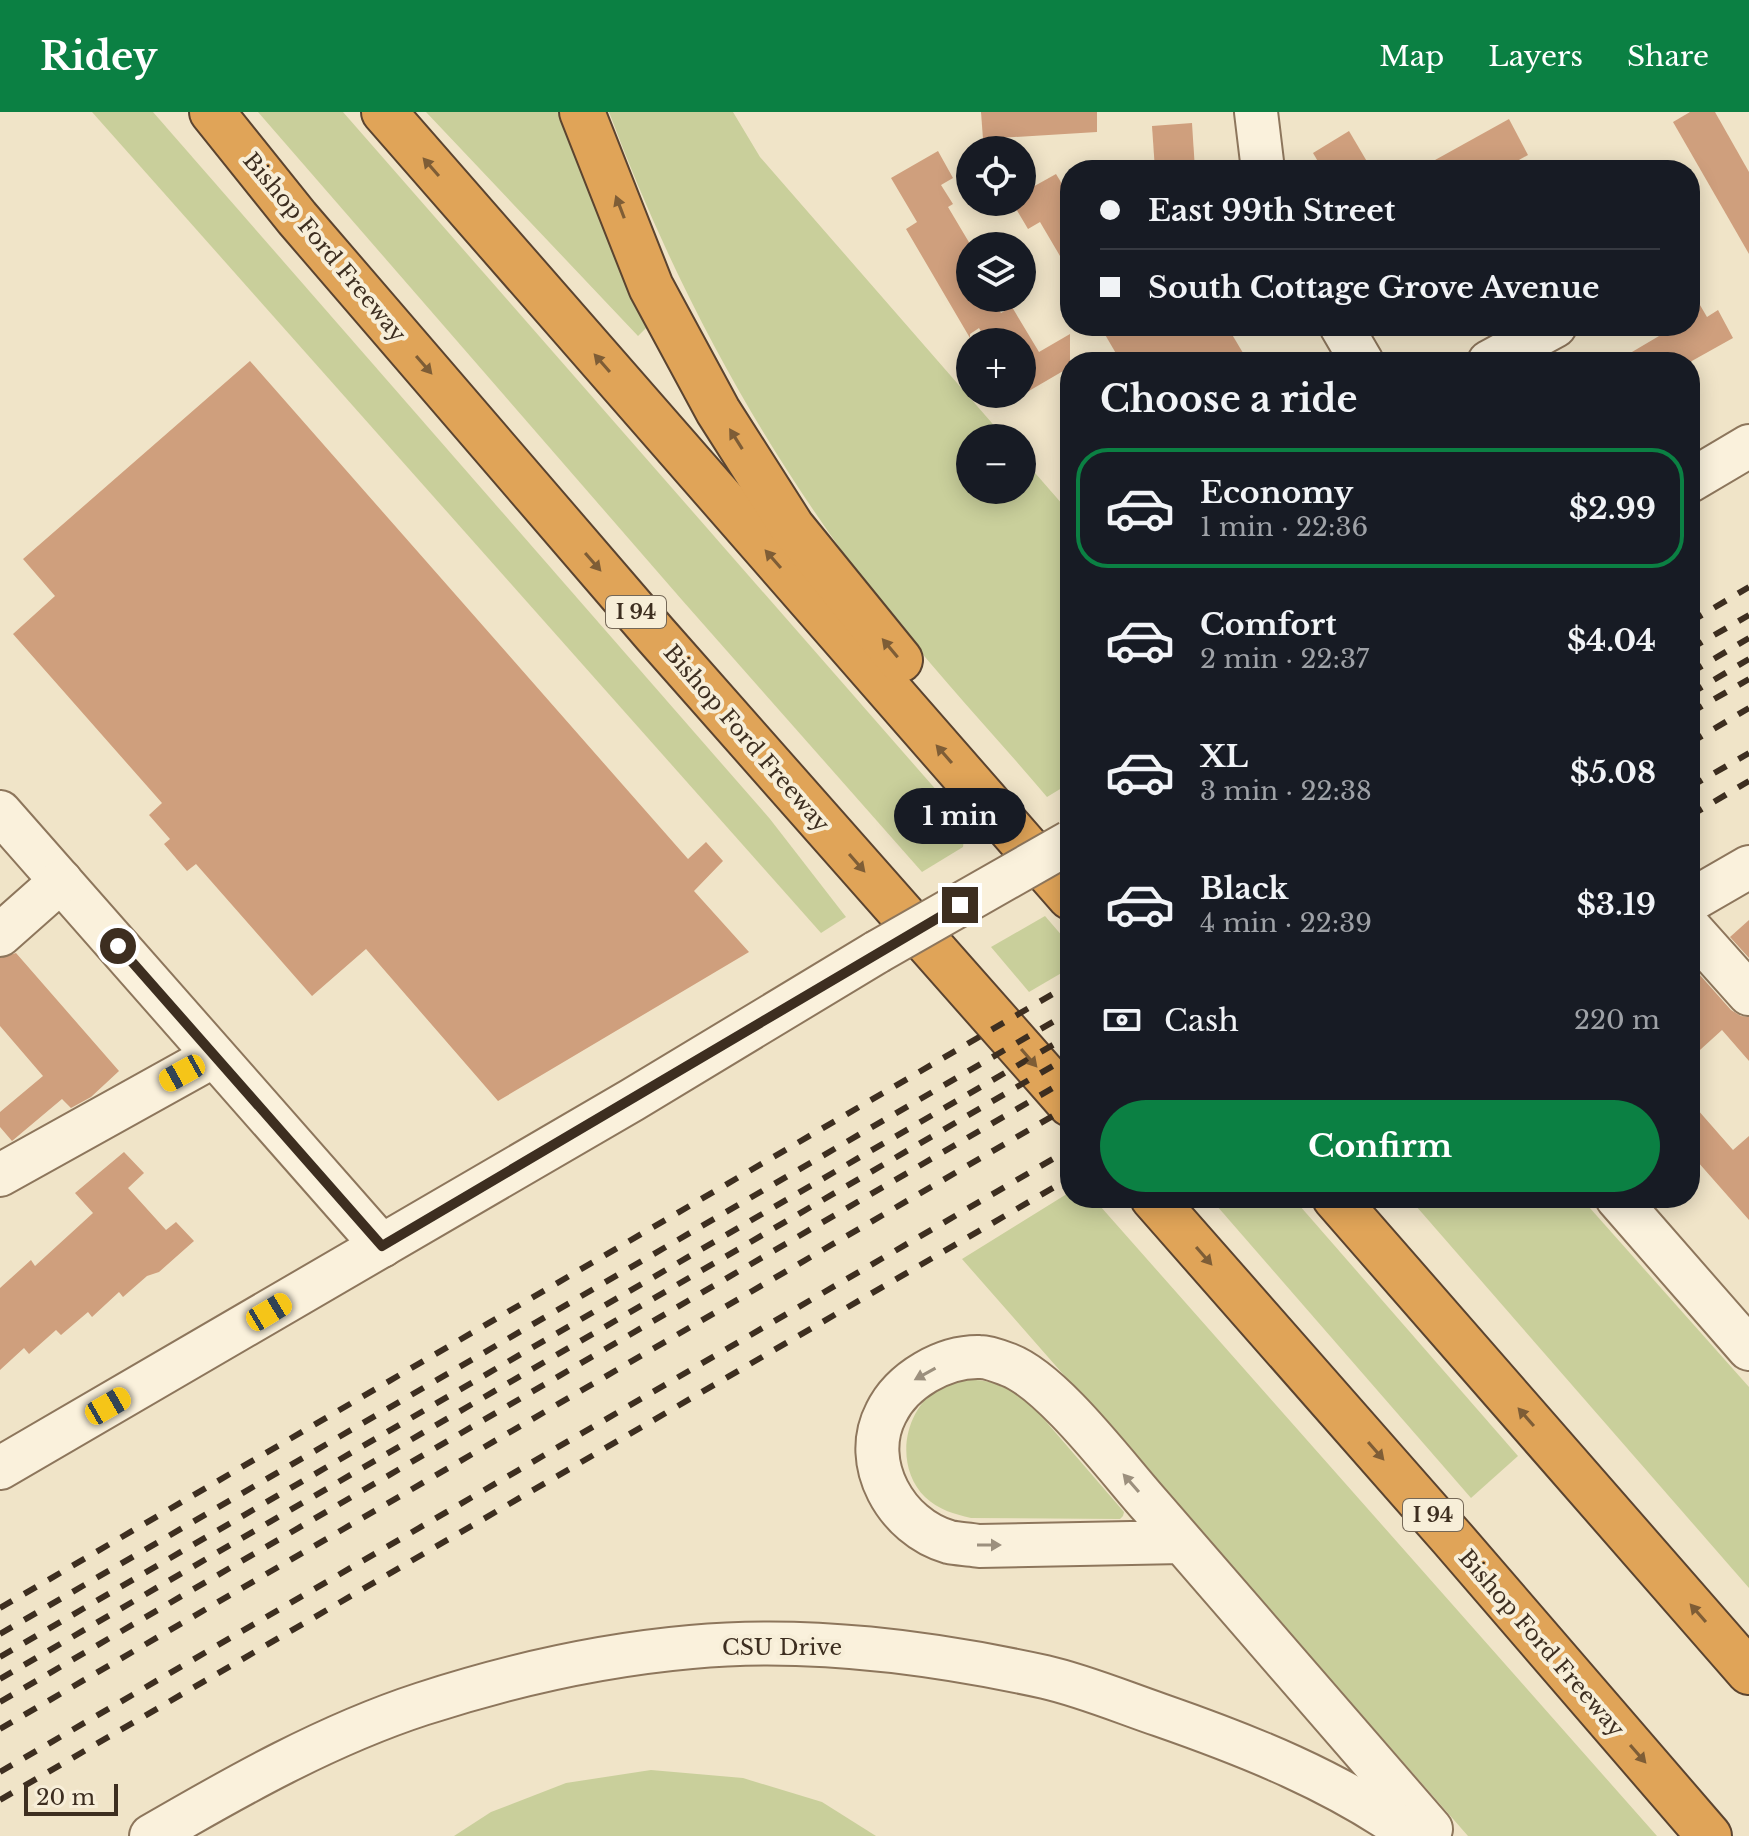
<!DOCTYPE html>
<html lang="en">
<head>
<meta charset="utf-8">
<style>
	:root { --surface:#171b24; --page:#20242c; --text:#f1f3f6; --muted:#9ea1a6; --line:#363941; --accent:#0b8043 }
	body { margin:0; font-family:"Libre Baskerville",serif; background:var(--page); color:var(--text); height:100vh; display:flex; flex-direction:column; font-size:30px; white-space:nowrap }
	* { box-sizing:border-box; margin:0 }
	p { font-size:26px; color:var(--muted) }
	.icon { flex:none; width:44px; height:44px; fill:none; stroke:currentColor; stroke-width:2; stroke-linecap:round; stroke-linejoin:round }
	.map { position:relative; flex:1; overflow:hidden }
	.panel { position:absolute; left:1060px; top:240px; width:640px; height:856px; display:flex; flex-direction:column; background:var(--surface); border-radius:32px; box-shadow:0 4px 20px #0003 }
	.panel>* { flex:none }
	.guide { position:absolute; left:1060px; top:48px; width:640px; height:176px; border-radius:32px; box-shadow:0 4px 20px #0003; display:grid; align-content:center; height:176px; padding:0 40px; background:var(--surface) }
	.controls { position:absolute; left:956px; top:24px; display:grid; gap:16px }
	.controls a { display:grid; place-items:center; width:80px; height:80px; border-radius:50%; background:var(--surface); box-shadow:0 4px 20px #0003; font-size:40px }
	.scale { position:absolute; left:24px; bottom:20px; width:94px; box-sizing:border-box; padding-left:8px; border:4px solid #3d2e20; border-top:0; font-size:22px; line-height:28px; white-space:nowrap; color:#3d2e20; -webkit-text-stroke:6px #f7eed8; paint-order:stroke }
	.end { position:absolute; width:36px; height:36px; margin:-18px; border:10px solid #3d2e20; background:#fff; box-shadow:0 0 0 4px #fff }
	.from { border-radius:50% }
	.bubble { position:absolute; height:56px; border-radius:28px; background:var(--surface); box-shadow:0 4px 20px #0003; font-size:26px; font-weight:700; line-height:56px; text-align:center }
	.car { position:absolute; width:24px; height:48px; margin:-24px -12px; border-radius:10px; box-shadow:0 0 6px 2px #0007; background:linear-gradient(#f5c518 24%,#345 0 40%,#f5c518 0 76%,#345 0 86%,#f5c518 0) }
	.guide b { display:flex; align-items:center; gap:28px; height:76px; font-size:30px }
	.guide b+b { border-top:2px solid var(--line) }
	.guide i { width:20px; height:20px; background:var(--text) }
	ul { padding:0; list-style:none }
	li { display:flex; align-items:center; gap:24px; height:120px; margin:0 16px 12px; padding:0 24px; border:4px solid transparent; border-radius:32px }
	li div { flex:1 }
	li b { display:block; font-size:30px }
	li em { font-style:normal; font-weight:700 }
	li.current { border-color:var(--accent) }
	li>.icon { width:72px; height:72px; stroke-width:1.5 }
	h2 { padding:0 40px; font-size:36px; line-height:96px }
	.pay { display:flex; align-items:center; gap:20px; height:88px; padding:0 40px; font-size:30px }
	.pay p { margin-inline-start:auto }
	.action { display:flex; gap:16px; margin-top:auto; padding:16px 40px }
	.action a { flex:1; height:92px; border-radius:48px; background:var(--accent); color:#fff; font-size:32px; font-weight:700; line-height:92px; text-align:center }
	header { display:flex; align-items:center; gap:48px; box-sizing:border-box; height:112px; padding:0 40px; background:var(--accent); color:#fff }
	header strong { font-size:38px }
	nav { display:flex; gap:44px; margin-inline-start:auto; font-size:28px }
	.map>svg:first-child { display:block }
</style>
</head>
<body>
<header>
<strong>Ridey</strong>
<nav><a>Map</a><a>Layers</a><a>Share</a></nav>
</header>
<div class="map">
<svg width="1749" height="1724" viewBox="0 0 1749 1724">
	<rect width="100%" height="100%" fill="#f0e4c8"/>
	<g fill="#c9cf9b">
		<polygon points="92,0 153,0 770,707 846,805 821,821"/>
		<polygon points="258,0 343,0 966,712 963,735 922,760 682,488"/>
		<polygon points="426,0 558,0 592,87 648,214 638,224"/>
		<path d="M609,0h124l27,45 245,281h-35v52h52v-32l48,55v270l-23,14c-55,-65 -114,-127 -166,-194 -116,-149 -206,-314 -272,-491z"/>
		<polygon points="1045,804 1070,833 1070,856 1029,880 991,835"/>
		<polygon points="1070,1080 1070,1086 1093,1086 1657,1724 1468,1724 962,1147"/>
		<polygon points="1210,1086 1293,1086 1518,1344 1471,1386"/>
		<polygon points="1409,1086 1581,1086 1749,1275 1749,1476"/>
		<path d="M965,1267c22,2 41,3 59,17l100,116 -1,4 -3,3 -149,-1c-17,-4 -32,-8 -46,-21 -31,-31 -22,-88 16,-110 6,-4 16,-5 24,-8z"/>
		<polygon points="651,1658 743,1666 822,1690 876,1724 454,1724 491,1700 566,1671"/>
	</g>
	<g fill="#cf9f7d">
		<polygon points="981,0 1097,0 1097,20 983,27"/>
		<polygon points="1690,0 1715,0 1749,60 1749,142 1673,10"/>
		<polygon points="1509,7 1528,43 1501,58 1417,58"/>
		<polygon points="1192,11 1195,58 1155,58 1152,14"/>
		<polygon points="1349,19 1372,58 1323,58 1313,41"/>
		<polygon points="938,39 953,66 941,73 953,92 948,95 970,132 970,186 992,186 1001,201 1012,195 1039,240 1070,222 1070,255 1022,283 1022,230 987,230 979,216 970,222 970,226 906,117 917,110 891,66"/>
		<polygon points="1056,62 1070,85 1070,161 1040,110 1028,117 1012,90 1022,90 1022,81"/>
		<polygon points="1690,176 1707,205 1718,198 1733,226 1690,250 1615,250 1676,214 1690,214"/>
		<polygon points="1100,214 1227,214 1243,241 1227,250 1121,250"/>
		<polygon points="250,249 688,747 706,730 723,749 694,779 749,840 498,989 366,837 312,884 196,752 187,759 164,732 170,727 149,703 162,691 13,522 55,484 23,447"/>
		<polygon points="1749,808 1749,846 1730,825"/>
		<polygon points="16,841 119,959 91,985 71,996 62,987 12,1029 0,1015 0,1000 43,964 0,914 0,846"/>
		<polygon points="1690,852 1731,898 1741,904 1749,905 1749,949 1722,918 1690,947"/>
		<polygon points="1690,989 1733,1038 1749,1024 1749,1108 1690,1041"/>
		<polygon points="124,1040 144,1061 128,1076 166,1118 176,1110 194,1129 159,1160 147,1164 123,1185 119,1180 92,1205 88,1200 61,1223 56,1218 29,1242 24,1236 0,1258 0,1176 31,1148 35,1154 93,1101 75,1081"/>
	</g>
	<g fill="none" stroke-linecap="round" stroke-linejoin="round">
		<g stroke="#8d765c" stroke-width="46">
			<g id="minor">
				<polyline points="1256,0 1263,58"/>
				<polyline points="1341,214 1362,250"/>
				<polyline points="1489,250 1555,214"/>
				<polyline points="1690,369 1749,334"/>
				<polyline points="0,700 382,1134"/>
				<polyline points="1690,789 1749,755"/>
				<polyline points="1690,816 1749,882"/>
				<polyline points="0,823 61,769"/>
				<polyline points="0,1063 214,944"/>
				<polyline points="1617,1086 1749,1237"/>
				<polyline points="0,1356 632,988 877,840"/>
				<path d="M1182,1430l-203,4c-10,-2 -21,-2 -30,-4 -53,-15 -89,-79 -63,-129 16,-33 58,-57 94,-56 9,0 21,5 29,8 44,17 108,103 141,140 94,108 187,216 281,324"/>
				<path d="M151,1724c86,-50 176,-101 271,-132 86,-28 179,-49 269,-57 118,-11 239,5 354,30 39,9 77,25 115,38 89,31 177,66 253,121"/>
			</g>
		</g>
		<g stroke="#5b4430" stroke-width="48">
			<g id="highway">
				<polyline points="212,0 297,106 655,522 1070,992"/>
				<polyline points="384,0 1070,785"/>
				<polyline points="582,0 651,175 718,299 792,415 900,548"/>
				<polyline points="1153,1086 1452,1426 1709,1724"/>
				<polyline points="1335,1086 1749,1560"/>
			</g>
		</g>
		<use href="#minor" stroke="#faf1dc" stroke-width="42"/>
		<use href="#highway" stroke="#e0a458" stroke-width="44"/>
		<g stroke="#3d2e20" stroke-width="6" stroke-dasharray="14 14" stroke-linecap="butt">
			<polyline points="1690,510 1749,475"/>
			<polyline points="1690,537 1749,503"/>
			<polyline points="1690,561 1749,526"/>
			<polyline points="1690,582 1749,547"/>
			<polyline points="1690,601 1749,567"/>
			<polyline points="1690,631 1749,596"/>
			<polyline points="1690,675 1749,641"/>
			<polyline points="1690,704 1749,669"/>
			<polyline points="0,1496 1070,872"/>
			<polyline points="0,1522 1070,900"/>
			<polyline points="0,1545 1070,923"/>
			<polyline points="0,1567 1070,944"/>
			<polyline points="0,1590 1070,966"/>
			<polyline points="0,1617 1070,994"/>
			<polyline points="0,1660 1070,1037"/>
			<polyline points="0,1688 1070,1066"/>
		</g>
		<g stroke="#8d765c" stroke-width="46" stroke-linecap="butt">
			<polyline id="minor-bridge" points="877,840 1070,730"/>
		</g>
		<use href="#minor-bridge" stroke="#faf1dc" stroke-width="42"/>
	</g>
	<defs><path id="oneway-solid" d="M-6-.8H1V-3.2L6.5 0L1 3.2V.8H-6Z" transform="scale(2)"/></defs>
	<g fill="#7e5d36">
		<use href="#oneway-solid" transform="translate(431 55) rotate(-131)"/>
		<use href="#oneway-solid" transform="translate(620 95) rotate(-111)"/>
		<use href="#oneway-solid" transform="translate(602 251) rotate(-131)"/>
		<use href="#oneway-solid" transform="translate(424 253) rotate(49)"/>
		<use href="#oneway-solid" transform="translate(736 327) rotate(-122)"/>
		<use href="#oneway-solid" transform="translate(773 447) rotate(-131)"/>
		<use href="#oneway-solid" transform="translate(593 450) rotate(49)"/>
		<use href="#oneway-solid" transform="translate(890 536) rotate(-130)"/>
		<use href="#oneway-solid" transform="translate(944 642) rotate(-131)"/>
		<use href="#oneway-solid" transform="translate(857 751) rotate(49)"/>
		<use href="#oneway-solid" transform="translate(1029 946) rotate(49)"/>
		<use href="#oneway-solid" transform="translate(1204 1144) rotate(49)"/>
		<use href="#oneway-solid" transform="translate(1526 1305) rotate(-131)"/>
		<use href="#oneway-solid" transform="translate(1376 1339) rotate(49)"/>
		<use href="#oneway-solid" transform="translate(1698 1501) rotate(-131)"/>
		<use href="#oneway-solid" transform="translate(1638 1642) rotate(49)"/>
	</g>
	<g fill="#9c907e">
		<use href="#oneway-solid" transform="translate(925 1262) rotate(151)"/>
		<use href="#oneway-solid" transform="translate(1131 1371) rotate(-131)"/>
		<use href="#oneway-solid" transform="translate(989 1433)"/>
	</g>
	<g fill="none" stroke-linecap="round" stroke-linejoin="round">
		<polyline stroke="#3d2e20" stroke-width="10" points="118,834 382,1134 960,793"/>
	</g>
	<g text-anchor="middle" stroke-width="8" stroke-linejoin="round" paint-order="stroke">
		<g fill="#f7eed8" stroke="#756857" stroke-width="2">
			<rect x="606" y="484" width="60" height="32" rx="6"/>
			<rect x="1403" y="1387" width="60" height="32" rx="6"/>
		</g>
		<g font-size="20" font-weight="bold" fill="#3d2e20">
			<text x="636" y="507">I 94</text>
			<text x="1433" y="1410">I 94</text>
		</g>
		<g font-size="22" fill="#3d2e20" stroke="#f7eed8">
			<text transform="translate(325 135) rotate(50)" y="8">Bishop Ford Freeway</text>
			<text transform="translate(747 626) rotate(49)" y="8">Bishop Ford Freeway</text>
			<text transform="translate(1542 1531) rotate(49)" y="8">Bishop Ford Freeway</text>
			<text x="782" y="1543">CSU Drive</text>
		</g>
	</g>
</svg>
<div class="controls">
<a><svg class="icon" aria-label="locate" viewBox="0 0 24 24"><circle cx="12" cy="12" r="6"/><path d="M12 2v4M12 18v4M2 12h4M18 12h4"/></svg></a>
<a><svg class="icon" aria-label="layers" viewBox="0 0 24 24"><path d="M12 4l9 5-9 5-9-5zM3 14l9 5 9-5"/></svg></a>
<a>+</a>
<a>−</a>
</div>
<div class="scale">20 m</div>
<i class="end from" style="left:118px;top:834px"></i>
<i class="end" style="left:960px;top:793px"></i>
<div class="bubble" style="left:894px;top:676px;width:132px">1 min</div>
<i class="car" style="left:182px;top:961px;rotate:241deg"></i>
<i class="car" style="left:269px;top:1200px;rotate:59deg"></i>
<i class="car" style="left:108px;top:1294px;rotate:60deg"></i>
<div class="guide">
<b><i class="from"></i>East 99th Street</b>
<b><i></i>South Cottage Grove Avenue</b>
</div>
<section class="panel">
<h2>Choose a ride</h2>
<ul>
<li class="current"><svg class="icon" aria-label="car" viewBox="0 0 24 24"><path d="M5 17H2v-5l4-1 3-4h7l3 4 3 1v5h-3M9 17h6M6 11h13"/><circle cx="7" cy="17" r="2"/><circle cx="17" cy="17" r="2"/></svg><div><b>Economy</b><p>1 min · 22:36</p></div><em>$2.99</em></li>
<li><svg class="icon" aria-label="car" viewBox="0 0 24 24"><path d="M5 17H2v-5l4-1 3-4h7l3 4 3 1v5h-3M9 17h6M6 11h13"/><circle cx="7" cy="17" r="2"/><circle cx="17" cy="17" r="2"/></svg><div><b>Comfort</b><p>2 min · 22:37</p></div><em>$4.04</em></li>
<li><svg class="icon" aria-label="car" viewBox="0 0 24 24"><path d="M5 17H2v-5l4-1 3-4h7l3 4 3 1v5h-3M9 17h6M6 11h13"/><circle cx="7" cy="17" r="2"/><circle cx="17" cy="17" r="2"/></svg><div><b>XL</b><p>3 min · 22:38</p></div><em>$5.08</em></li>
<li><svg class="icon" aria-label="car" viewBox="0 0 24 24"><path d="M5 17H2v-5l4-1 3-4h7l3 4 3 1v5h-3M9 17h6M6 11h13"/><circle cx="7" cy="17" r="2"/><circle cx="17" cy="17" r="2"/></svg><div><b>Black</b><p>4 min · 22:39</p></div><em>$3.19</em></li>
</ul>
<div class="pay"><svg class="icon" aria-label="cash" viewBox="0 0 24 24"><path d="M3 7h18v10H3z"/><circle cx="12" cy="12" r="2"/></svg>Cash<p>220 m</p></div>
<div class="action"><a>Confirm</a></div>
</section>
</div>
</body>
</html>
